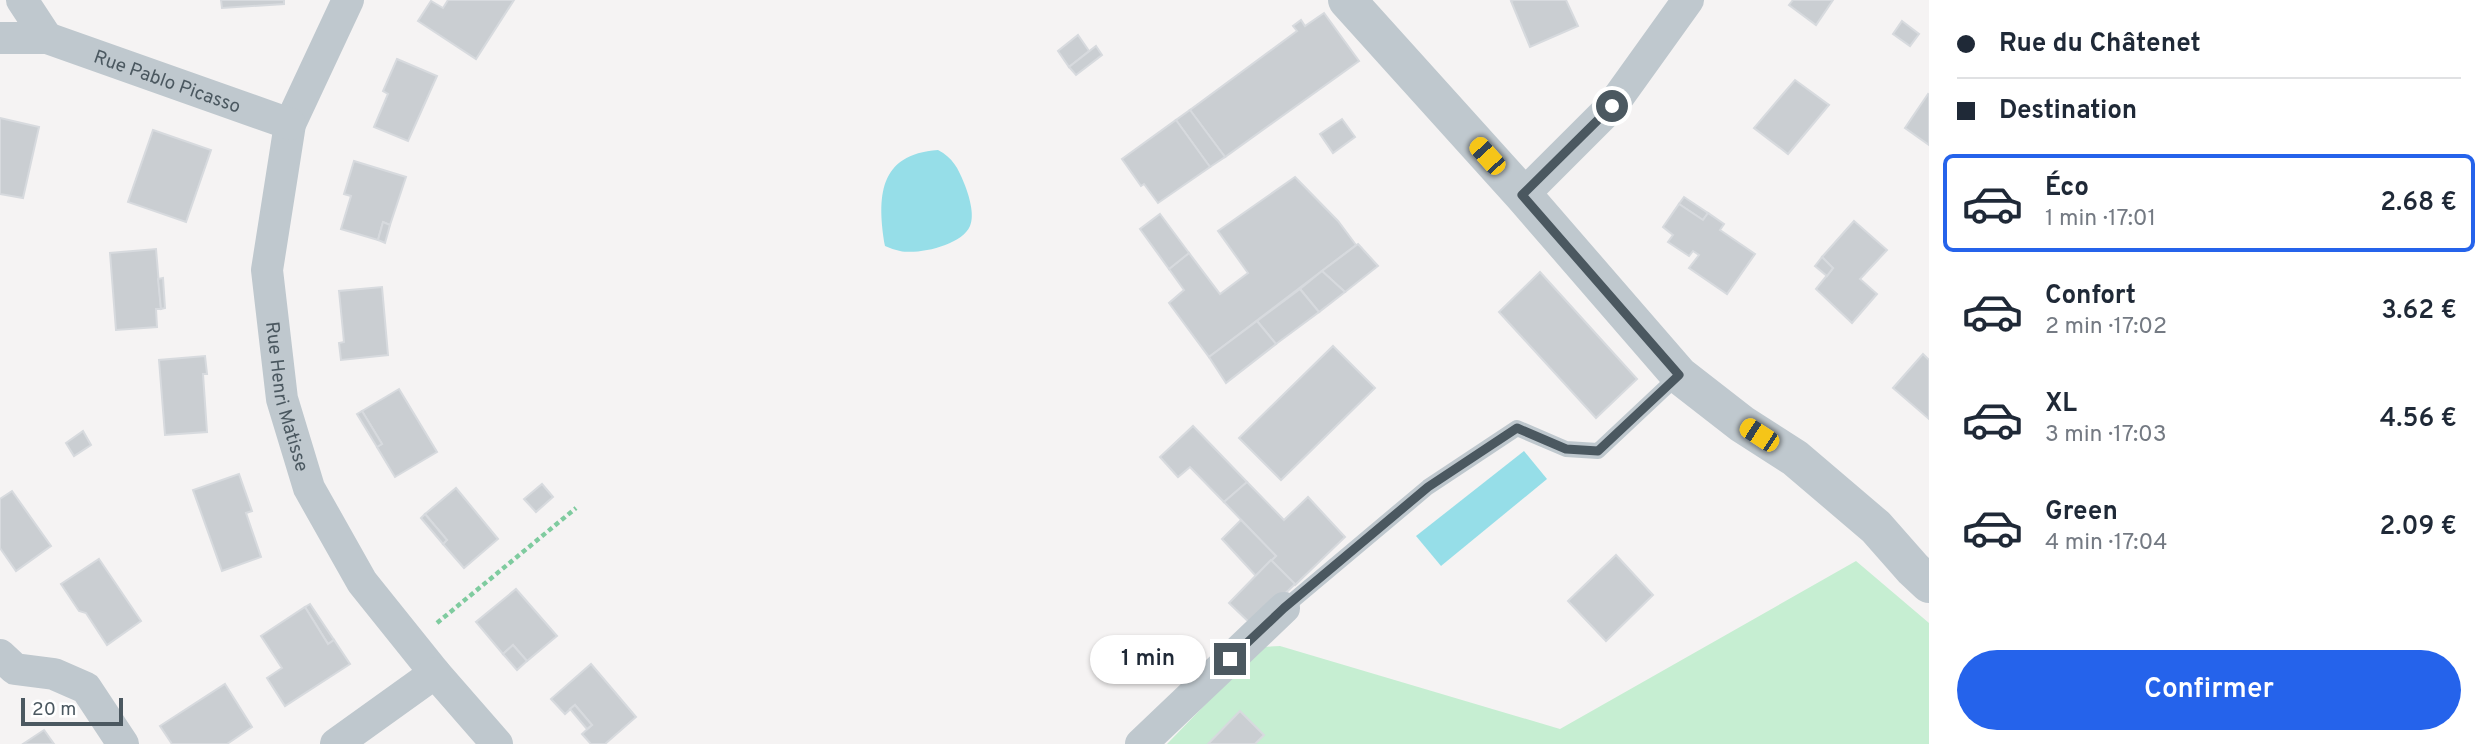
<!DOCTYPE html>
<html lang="fr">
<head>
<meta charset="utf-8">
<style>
	:root { --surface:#fff; --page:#f6f6f7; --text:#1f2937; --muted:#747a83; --line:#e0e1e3; --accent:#2563eb }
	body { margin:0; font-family:Overpass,sans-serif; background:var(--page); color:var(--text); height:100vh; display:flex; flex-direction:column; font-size:26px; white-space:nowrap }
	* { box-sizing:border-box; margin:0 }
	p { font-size:23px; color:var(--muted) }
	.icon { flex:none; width:38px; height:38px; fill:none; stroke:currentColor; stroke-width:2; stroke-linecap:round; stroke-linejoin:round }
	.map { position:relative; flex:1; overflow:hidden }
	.side { display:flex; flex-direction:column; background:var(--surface); width:560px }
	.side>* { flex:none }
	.guide { display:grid; align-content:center; height:154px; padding:0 28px; background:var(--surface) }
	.scale { position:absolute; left:21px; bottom:18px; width:102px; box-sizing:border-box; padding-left:7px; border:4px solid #4b5860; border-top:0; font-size:19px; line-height:24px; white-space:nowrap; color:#4b5860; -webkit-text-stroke:5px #fff; paint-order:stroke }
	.end { position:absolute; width:32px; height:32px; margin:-16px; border:9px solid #4b5860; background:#fff; box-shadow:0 0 0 4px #fff }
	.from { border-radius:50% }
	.bubble { position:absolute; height:49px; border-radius:24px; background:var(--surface); box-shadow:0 2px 5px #0004; font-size:23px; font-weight:600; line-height:49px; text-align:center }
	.car { position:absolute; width:21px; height:42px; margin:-21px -10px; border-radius:9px; box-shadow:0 0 5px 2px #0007; background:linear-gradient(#f5c518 24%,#345 0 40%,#f5c518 0 76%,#345 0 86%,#f5c518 0) }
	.guide b { display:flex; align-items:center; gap:24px; height:66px; font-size:26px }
	.guide b+b { border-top:2px solid var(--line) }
	.guide i { width:18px; height:18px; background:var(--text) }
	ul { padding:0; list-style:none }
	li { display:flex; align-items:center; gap:21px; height:98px; margin:0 14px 10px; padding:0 14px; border:4px solid transparent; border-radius:10px }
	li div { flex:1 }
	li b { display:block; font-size:26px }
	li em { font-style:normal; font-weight:600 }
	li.selected { border-color:var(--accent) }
	li>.icon { width:63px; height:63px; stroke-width:1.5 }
	.primary-button { display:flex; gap:14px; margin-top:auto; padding:14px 28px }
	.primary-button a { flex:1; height:80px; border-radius:42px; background:var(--accent); color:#fff; font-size:28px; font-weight:600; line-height:80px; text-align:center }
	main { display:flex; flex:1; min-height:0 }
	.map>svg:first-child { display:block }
</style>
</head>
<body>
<main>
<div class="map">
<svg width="1929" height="744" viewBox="0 0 1929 744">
	<rect width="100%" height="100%" fill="#f5f3f3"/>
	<polygon fill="#c6eed2" points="1856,561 1929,623 1929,744 1167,744 1261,647 1280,646 1560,729"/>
	<g fill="#96dee8">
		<path d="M938,150c15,8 20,18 26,33 5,12 11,32 6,43 -8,19 -51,29 -70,25 -5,-1 -10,-3 -15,-5 -8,-48 -7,-92 53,-96z"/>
		<polygon points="1524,451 1547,479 1441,566 1416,536"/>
	</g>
	<g fill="#caced2" stroke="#d7dade" stroke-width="2">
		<polygon points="221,0 284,0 284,4 222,8"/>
		<polygon points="448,0 514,0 476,59 418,21 431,1 443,8"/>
		<polygon points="1514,0 1566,0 1578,26 1530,47 1511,1"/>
		<polygon points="1793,0 1833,0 1816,25 1789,5"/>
		<polygon points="1324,13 1359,61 1225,157 1190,110 1297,31 1293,26 1301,20 1305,26"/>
		<polygon points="1902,21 1919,34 1910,46 1893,34"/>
		<polygon points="1078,35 1089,51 1069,67 1058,51"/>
		<polygon points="1096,46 1102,55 1076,75 1069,67"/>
		<polygon points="397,59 437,76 408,141 374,127 388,94 383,91"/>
		<polygon points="1795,80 1829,105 1788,154 1754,128"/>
		<polygon points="1928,94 1929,95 1929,145 1905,128"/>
		<polygon points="1190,110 1225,157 1210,167 1176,120"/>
		<polygon points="0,118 39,127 23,198 0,194"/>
		<polygon points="1342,119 1355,137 1333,153 1320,134"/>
		<polygon points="1176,120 1210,167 1158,203 1144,184 1141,186 1122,159"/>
		<polygon points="153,130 211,150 186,222 128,202"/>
		<polygon points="354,161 406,177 390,225 383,222 378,240 341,229 351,196 344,194"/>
		<polygon points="1295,177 1338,221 1356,245 1209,357 1169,303 1184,290 1169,269 1189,253 1220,294 1248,273 1218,231"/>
		<polygon points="1684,197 1708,213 1703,220 1679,204"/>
		<polygon points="1679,204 1703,220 1708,213 1724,224 1720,230 1755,254 1727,294 1689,268 1699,255 1693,251 1689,256 1668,242 1673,235 1663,227"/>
		<polygon points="1160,214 1189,253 1169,269 1140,229"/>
		<polygon points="1854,221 1887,250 1860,279 1877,294 1852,323 1816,289 1833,268 1822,257"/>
		<polygon points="383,222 390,225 385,243 378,240"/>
		<polygon points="1358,244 1378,266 1345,292 1322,271"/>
		<polygon points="156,249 161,309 156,309 157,327 116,330 110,253"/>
		<polygon points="1822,257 1833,268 1827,276 1815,266"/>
		<polygon points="1322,271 1345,292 1319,312 1300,289"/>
		<polygon points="1540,272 1637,379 1596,418 1499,312"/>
		<polygon points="163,278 165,308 161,309 158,279"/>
		<polygon points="382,287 388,355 341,360 339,343 344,342 339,291"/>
		<polygon points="1300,289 1319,312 1276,344 1257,321"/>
		<polygon points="1257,321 1276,344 1226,383 1209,357"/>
		<polygon points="1333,346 1375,388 1281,480 1239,438"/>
		<polygon points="1923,354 1929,360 1929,419 1893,388"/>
		<polygon points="205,356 207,374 203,374 207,432 165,435 159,360"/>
		<polygon points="399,389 437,452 395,477 377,447 382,444 362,411"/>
		<polygon points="362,411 382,444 377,447 357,414"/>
		<polygon points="1193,426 1247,482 1224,502 1190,467 1178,477 1160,457"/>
		<polygon points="83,431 91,445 74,456 66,443"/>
		<polygon points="239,474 252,511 246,513 261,557 222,571 193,490"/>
		<polygon points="1247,482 1284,520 1308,497 1345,537 1295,585 1271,560 1276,556 1224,502"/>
		<polygon points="542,484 553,497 536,512 524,499"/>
		<polygon points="456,488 498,539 464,568 443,544 447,540 425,514"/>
		<polygon points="12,491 51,546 16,571 0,548 0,499"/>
		<polygon points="425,514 447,540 443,544 421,518"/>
		<polygon points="1241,520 1276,556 1256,576 1222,539"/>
		<polygon points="1616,555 1653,595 1606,641 1568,601"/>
		<polygon points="99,559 141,621 107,645 86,613 79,611 61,584"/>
		<polygon points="1271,560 1295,584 1252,625 1229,603"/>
		<polygon points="516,589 557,636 527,661 513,645 503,654 476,622"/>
		<polygon points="310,604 334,640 328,644 305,607"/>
		<polygon points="305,607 328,644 334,640 350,664 285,706 267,678 282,668 261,636"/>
		<polygon points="513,645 527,661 517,670 503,654"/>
		<polygon points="591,664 636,717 605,744 591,744 582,734 592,725 575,705 565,714 551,699"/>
		<polygon points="225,684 252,727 227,744 172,744 160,726"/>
		<polygon points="575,705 592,725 587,729 570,709"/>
		<polygon points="1240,711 1264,735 1255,744 1208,744"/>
		<polygon points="44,730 54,744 23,744"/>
	</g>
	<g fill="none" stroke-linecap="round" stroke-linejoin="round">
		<polyline stroke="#7fcb9f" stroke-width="4.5" stroke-dasharray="5 3.5" stroke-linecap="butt" points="437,623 576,508"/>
		<polyline stroke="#bfc8ce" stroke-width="16" points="1284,608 1428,487 1517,428 1566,449 1598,451 1679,375"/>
		<g stroke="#bfc8ce" stroke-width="32">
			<polyline points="22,0 47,38"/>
			<path id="s1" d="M348,0l-58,124 -23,146 15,129 27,89 53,94 73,91 62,71"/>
			<path id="s2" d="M0,38h47l243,86"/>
			<polyline points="1523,195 1612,106 1688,0"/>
			<polyline points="0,655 15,669 54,674 86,688 123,744"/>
			<polyline points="336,744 435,673"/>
			<polyline points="1141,744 1284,608"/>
		</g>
		<polyline stroke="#bfc8ce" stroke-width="38" points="1347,0 1523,195 1679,375 1742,424 1795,458 1876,527 1913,569 1929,584"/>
	</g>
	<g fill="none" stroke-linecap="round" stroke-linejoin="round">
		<polyline stroke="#4b5860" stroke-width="9" points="1230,659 1284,608 1428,487 1517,428 1566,449 1598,451 1679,375 1522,195 1612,106"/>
	</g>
	<g text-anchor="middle" stroke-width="5" stroke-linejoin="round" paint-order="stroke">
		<g font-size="19" fill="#4b5860" stroke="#fff">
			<text dy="7" stroke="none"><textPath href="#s2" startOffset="175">Rue Pablo Picasso</textPath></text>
			<text dy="7" stroke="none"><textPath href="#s1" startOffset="413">Rue Henri Matisse</textPath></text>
		</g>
	</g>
</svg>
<div class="scale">20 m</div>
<i class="end from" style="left:1612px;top:106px"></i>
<i class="end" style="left:1230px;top:659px"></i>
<div class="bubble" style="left:1090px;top:635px;width:116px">1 min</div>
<i class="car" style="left:1487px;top:156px;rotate:318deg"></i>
<i class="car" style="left:1759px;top:435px;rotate:303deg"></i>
</div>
<section class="side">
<div class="guide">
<b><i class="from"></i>Rue du Châtenet</b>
<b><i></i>Destination</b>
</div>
<ul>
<li class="selected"><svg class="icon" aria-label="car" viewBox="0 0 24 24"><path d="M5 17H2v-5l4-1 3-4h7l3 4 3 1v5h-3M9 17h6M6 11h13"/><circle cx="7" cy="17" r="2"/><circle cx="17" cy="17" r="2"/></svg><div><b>Éco</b><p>1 min · 17:01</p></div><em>2.68 €</em></li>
<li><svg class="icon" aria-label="car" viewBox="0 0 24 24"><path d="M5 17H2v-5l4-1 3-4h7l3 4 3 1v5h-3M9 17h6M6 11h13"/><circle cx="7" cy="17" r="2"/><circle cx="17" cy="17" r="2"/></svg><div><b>Confort</b><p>2 min · 17:02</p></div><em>3.62 €</em></li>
<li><svg class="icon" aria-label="car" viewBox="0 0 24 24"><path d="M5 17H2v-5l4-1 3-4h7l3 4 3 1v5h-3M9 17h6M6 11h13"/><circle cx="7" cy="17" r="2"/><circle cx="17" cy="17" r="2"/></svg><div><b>XL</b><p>3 min · 17:03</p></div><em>4.56 €</em></li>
<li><svg class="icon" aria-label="car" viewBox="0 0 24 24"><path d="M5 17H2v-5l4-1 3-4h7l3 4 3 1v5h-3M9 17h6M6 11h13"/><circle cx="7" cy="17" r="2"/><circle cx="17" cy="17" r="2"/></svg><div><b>Green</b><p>4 min · 17:04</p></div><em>2.09 €</em></li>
</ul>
<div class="primary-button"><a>Confirmer</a></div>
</section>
</main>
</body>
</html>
